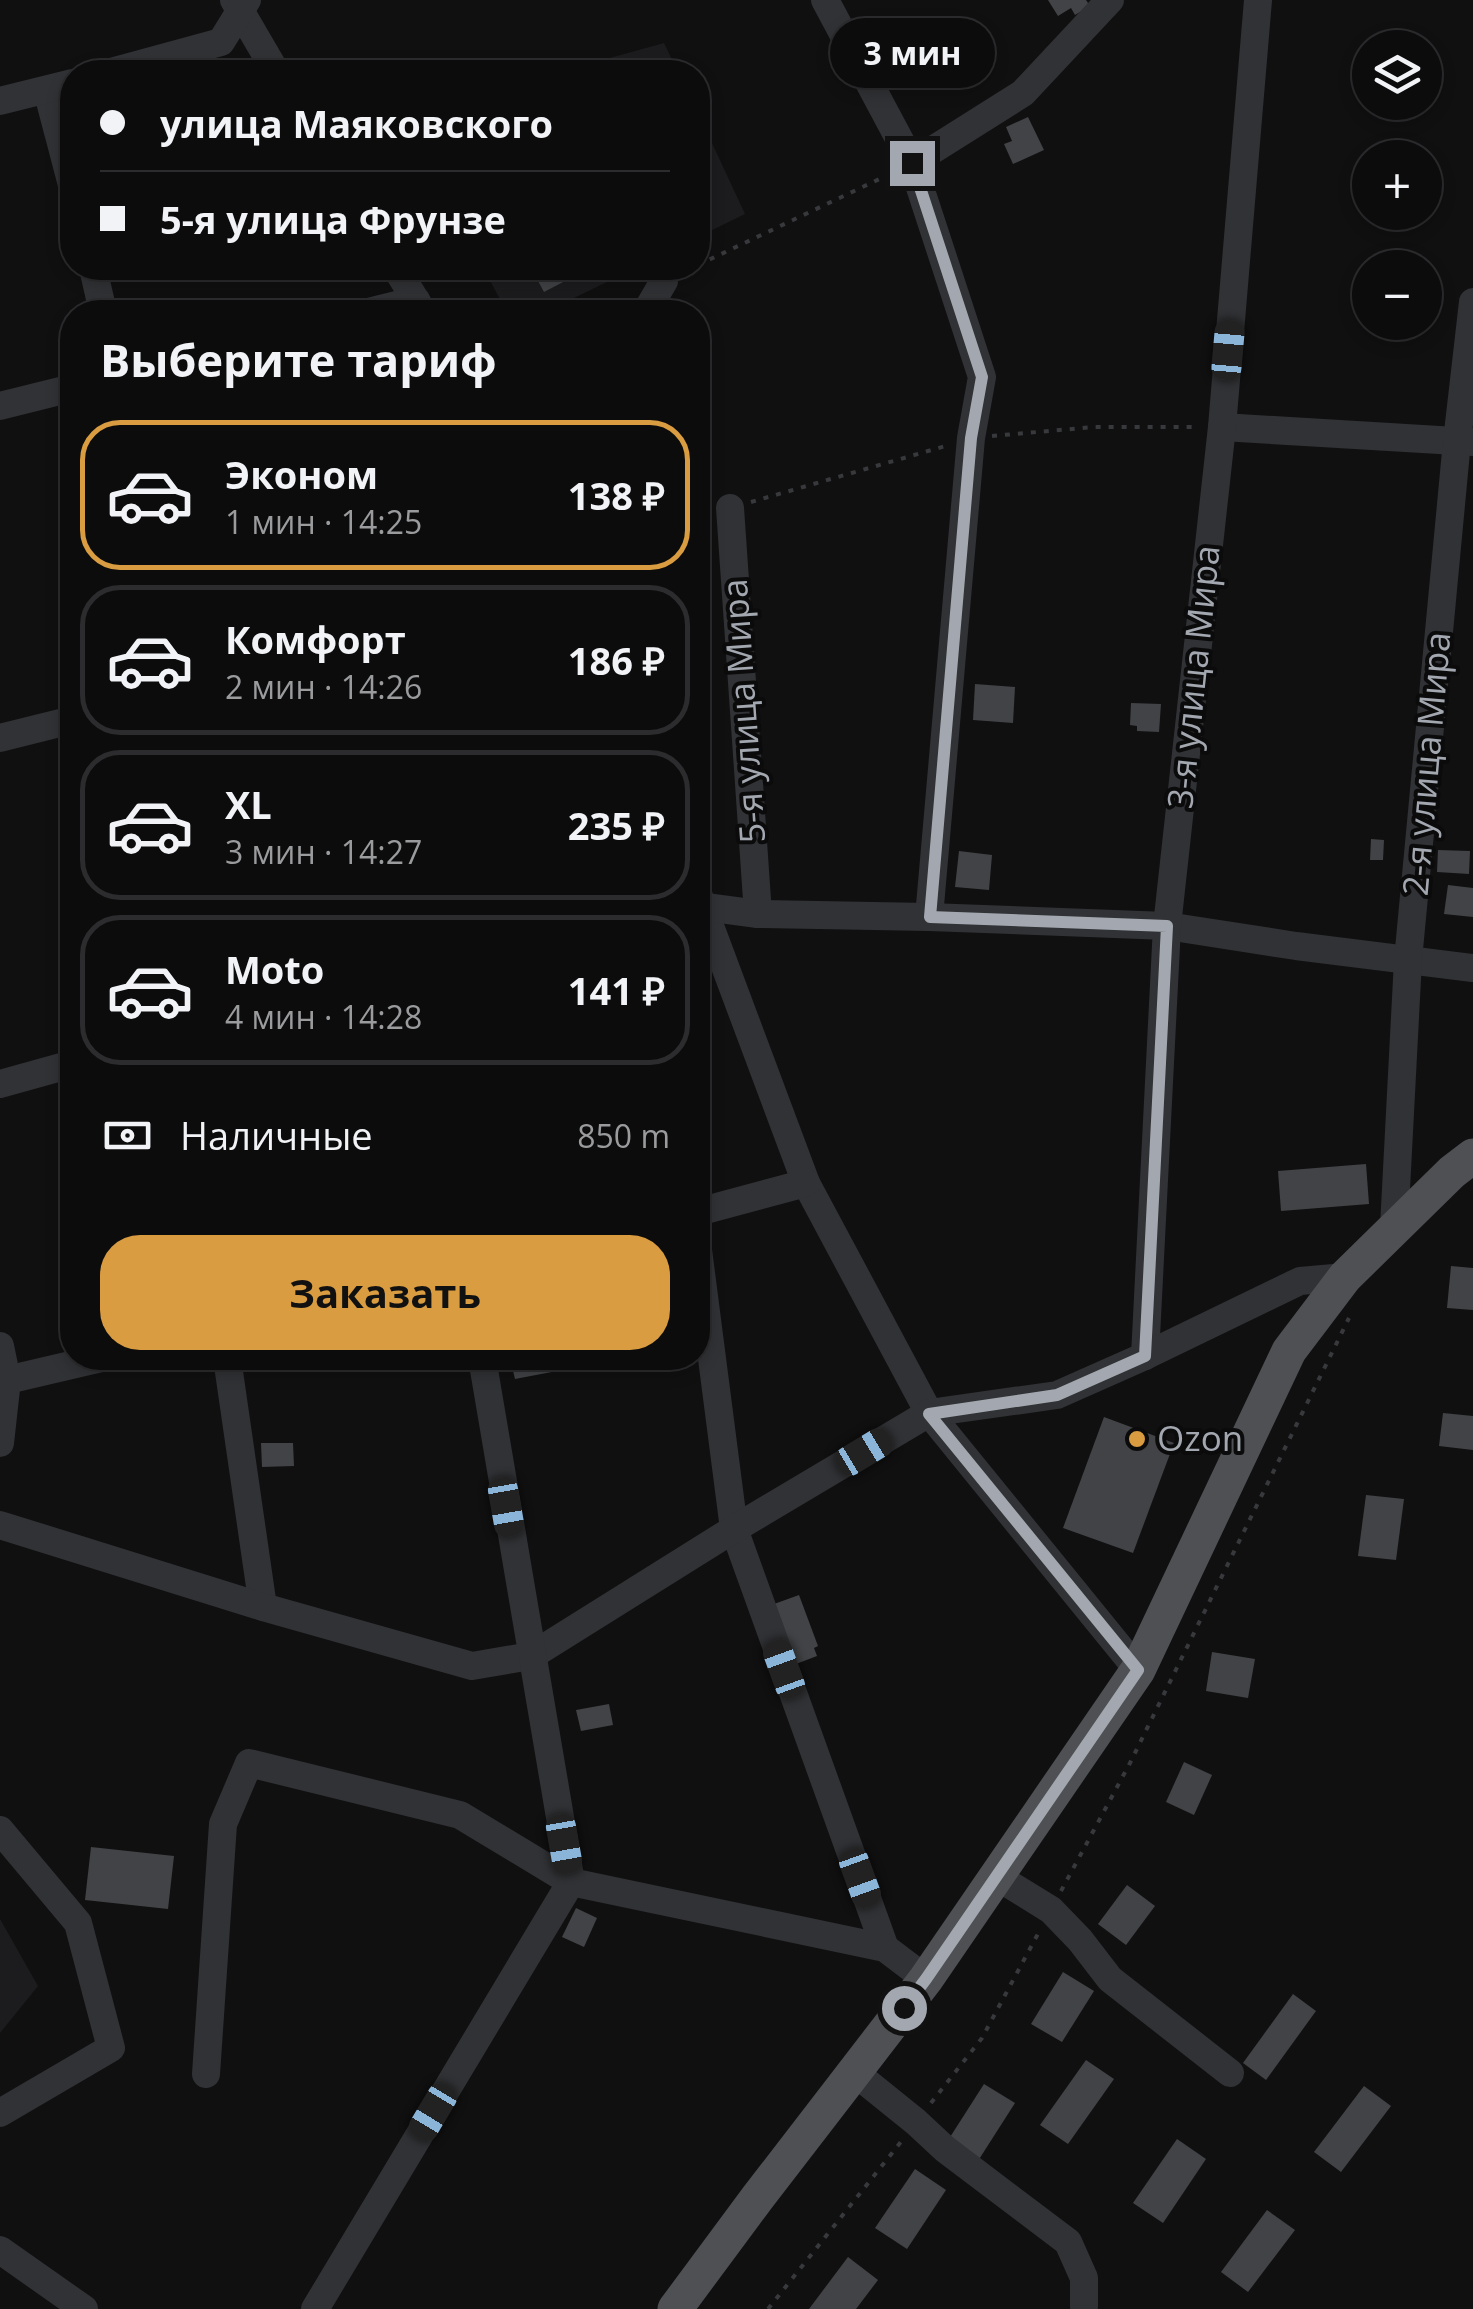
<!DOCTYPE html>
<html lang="ru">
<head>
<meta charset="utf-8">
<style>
	:root { --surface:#0c0c0d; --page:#1a1a1b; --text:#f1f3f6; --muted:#9a9b9d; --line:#2c2c2e; --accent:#d99c40 }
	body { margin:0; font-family:"Open Sans",sans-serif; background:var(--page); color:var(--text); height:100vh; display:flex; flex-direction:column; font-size:38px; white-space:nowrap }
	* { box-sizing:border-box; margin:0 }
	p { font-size:32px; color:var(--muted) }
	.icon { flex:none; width:55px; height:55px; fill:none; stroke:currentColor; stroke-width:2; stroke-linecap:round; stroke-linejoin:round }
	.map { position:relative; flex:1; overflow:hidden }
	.drawer { position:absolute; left:60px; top:300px; width:650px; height:1070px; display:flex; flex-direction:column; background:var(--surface); border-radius:40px; box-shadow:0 5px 15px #0003,0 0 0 2px var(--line) }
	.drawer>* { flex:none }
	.hud { position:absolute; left:60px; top:60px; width:650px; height:220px; border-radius:40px; box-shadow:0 5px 15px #0003,0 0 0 2px var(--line); display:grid; align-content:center; height:220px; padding:0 40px; background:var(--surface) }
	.buttons { position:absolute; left:1352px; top:30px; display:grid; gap:20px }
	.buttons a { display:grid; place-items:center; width:90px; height:90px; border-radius:50%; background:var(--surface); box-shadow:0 5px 15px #0003,0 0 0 2px var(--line); font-size:50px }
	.end { position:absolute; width:45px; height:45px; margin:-22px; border:12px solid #a3a8b0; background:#111; box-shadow:0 0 0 5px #111 }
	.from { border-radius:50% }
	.bubble { position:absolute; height:70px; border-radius:35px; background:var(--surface); box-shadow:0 5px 15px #0003,0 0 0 2px var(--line); font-size:32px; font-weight:700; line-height:70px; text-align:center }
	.car { position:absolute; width:30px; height:60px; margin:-30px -15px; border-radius:12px; box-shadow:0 0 8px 2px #0007; background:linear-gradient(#222 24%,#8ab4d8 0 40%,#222 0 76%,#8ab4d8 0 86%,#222 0) }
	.hud b { display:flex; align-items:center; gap:35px; height:95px; font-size:38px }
	.hud b+b { border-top:2px solid var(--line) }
	.hud i { width:25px; height:25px; background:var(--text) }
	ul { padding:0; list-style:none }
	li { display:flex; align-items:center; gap:30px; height:150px; margin:0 20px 15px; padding:0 20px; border:5px solid var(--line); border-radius:40px }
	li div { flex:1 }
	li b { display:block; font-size:38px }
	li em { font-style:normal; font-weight:700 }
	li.current { border-color:var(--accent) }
	li>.icon { width:90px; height:90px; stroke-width:1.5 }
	h2 { padding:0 40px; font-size:45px; line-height:120px }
	.pay { display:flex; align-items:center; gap:25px; height:110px; padding:0 40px; font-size:38px }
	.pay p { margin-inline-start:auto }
	.cta { display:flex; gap:20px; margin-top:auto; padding:20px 40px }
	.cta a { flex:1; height:115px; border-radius:40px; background:var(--accent); color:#111; font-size:40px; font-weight:700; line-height:115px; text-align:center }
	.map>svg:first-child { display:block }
</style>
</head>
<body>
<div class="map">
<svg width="1473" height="2309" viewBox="0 0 1473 2309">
	<rect width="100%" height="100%" fill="#101011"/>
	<g fill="#1c1c1e">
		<polygon points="664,43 678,72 557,72 577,67"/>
		<polygon points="698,113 745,214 698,237"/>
		<polygon points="483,268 636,268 545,312 507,312"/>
		<polygon points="0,1919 38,1986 0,2033"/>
	</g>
	<g fill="#424346">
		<polygon points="1048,0 1086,0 1090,6 1075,15 1071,8 1058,16"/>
		<polygon points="1028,117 1044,150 1013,164 1004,144 1012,141 1006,127"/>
		<polygon points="531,268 590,268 544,292"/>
		<polygon points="975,684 1015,687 1013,723 973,720"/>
		<polygon points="1131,703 1161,704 1159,732 1137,731 1137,726 1130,725"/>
		<polygon points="1371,839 1384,840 1383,860 1370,860"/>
		<polygon points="1438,850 1470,851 1469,874 1437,872"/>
		<polygon points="959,851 992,855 989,890 955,887"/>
		<polygon points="1448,885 1473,888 1473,917 1444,914"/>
		<polygon points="1366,1164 1369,1204 1281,1211 1278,1171"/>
		<polygon points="1451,1266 1473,1268 1473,1310 1447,1308"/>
		<polygon points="510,1358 555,1358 557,1371 515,1379"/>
		<polygon points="1443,1413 1473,1416 1473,1450 1439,1446"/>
		<polygon points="1104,1417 1174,1443 1133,1553 1063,1528"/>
		<polygon points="261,1443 293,1443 294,1466 262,1467"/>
		<polygon points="1366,1495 1404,1499 1396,1560 1358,1556"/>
		<polygon points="799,1595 818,1646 814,1648 817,1656 796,1664 774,1604"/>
		<polygon points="1212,1652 1255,1659 1248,1698 1206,1691"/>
		<polygon points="609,1704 613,1725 581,1731 576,1710"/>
		<polygon points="1184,1762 1212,1775 1194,1815 1166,1802"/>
		<polygon points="91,1847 174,1856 168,1909 85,1900"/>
		<polygon points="1127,1885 1155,1906 1126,1945 1098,1924"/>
		<polygon points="576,1908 597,1918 584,1947 562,1937"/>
		<polygon points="1063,1972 1094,1991 1062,2042 1031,2024"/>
		<polygon points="1293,1994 1316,2011 1266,2080 1243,2063"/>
		<polygon points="1086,2060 1114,2079 1068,2144 1040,2125"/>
		<polygon points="984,2084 1015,2103 976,2164 945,2145"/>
		<polygon points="1364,2086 1391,2106 1341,2172 1314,2152"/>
		<polygon points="1177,2139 1206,2159 1163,2223 1133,2203"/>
		<polygon points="915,2169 946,2190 907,2249 875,2228"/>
		<polygon points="1267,2210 1295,2230 1248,2292 1221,2272"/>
		<polygon points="848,2257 878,2280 856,2309 809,2309"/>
	</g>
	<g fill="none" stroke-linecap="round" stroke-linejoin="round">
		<g stroke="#38393c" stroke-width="4" stroke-dasharray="5 8" stroke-linecap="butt">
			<polyline points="698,265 890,174"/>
			<polyline points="992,436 1094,427 1197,427"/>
			<polyline points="751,502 949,445"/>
			<polyline points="1061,1891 1130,1763 1349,1318"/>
			<polyline points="931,2103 982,2038 1040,1930"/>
			<polyline points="768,2309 904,2138"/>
		</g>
		<g stroke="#313235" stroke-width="28">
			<polyline points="234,0 276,72"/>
			<polyline points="825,0 912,163 982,377 971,438 929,917"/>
			<polyline points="111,72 221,42 247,0"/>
			<polyline points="47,90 72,185"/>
			<polyline points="0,101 72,83"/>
			<polyline points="912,163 1023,93 1110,0"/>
			<polyline points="93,268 103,312"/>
			<polyline points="396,268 423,312"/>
			<polyline points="368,312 416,300"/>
			<polyline points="646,312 664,281"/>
			<polyline points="0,406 72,388"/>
			<polyline points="1222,427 1473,442"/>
			<polyline points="730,508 758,914"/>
			<polyline points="0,738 72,720"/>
			<polyline points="698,894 806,1183 929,1413 1138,1670"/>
			<polyline points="698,906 758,914 929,917 1167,926 1296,946 1473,968"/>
			<polyline points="0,1084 72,1064"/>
			<polyline points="698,1212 806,1183"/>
			<polyline points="1394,1227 1408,960 1457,441 1473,302"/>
			<polyline points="698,1250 734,1529 885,1948"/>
			<polyline points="0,1346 7,1380 0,1443"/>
			<polyline points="1145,1356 1167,926 1222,427 1258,0"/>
			<polyline points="227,1358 263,1607"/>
			<polyline points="7,1380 101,1358"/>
			<polyline points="0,1525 263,1607 472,1666 531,1656 734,1529 929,1413 1057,1395 1145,1356 1300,1281 1345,1277"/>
			<polyline points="0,1830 78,1923 111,2048 0,2113"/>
			<polyline points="996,1876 1051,1910 1080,1940 1110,1979 1230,2073"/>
			<polyline points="854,2072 916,2122 945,2149 1068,2242 1084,2278 1084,2306"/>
			<polyline points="206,2074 223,1824 249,1763 460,1815 571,1882 885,1948 926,1979"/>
			<polyline points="0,2250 84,2309"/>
			<polyline points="315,2309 571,1882 482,1358"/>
		</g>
		<polyline stroke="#4e5054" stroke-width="35" points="675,2309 758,2197 926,1979 1138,1670 1289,1351 1345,1277 1452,1172 1473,1156"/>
	</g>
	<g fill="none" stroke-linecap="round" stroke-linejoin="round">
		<polyline stroke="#a3a8b0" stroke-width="12" points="904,2008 926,1979 1138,1670 929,1414 1057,1395 1145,1356 1167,926 930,917 971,438 982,377 912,163"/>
	</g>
	<circle fill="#d99c40" stroke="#0b0b0c" stroke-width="4" cx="1137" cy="1439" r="10"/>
	<g text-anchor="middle" stroke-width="8" stroke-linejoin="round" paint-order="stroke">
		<g font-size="35" fill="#a3a8b0" stroke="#0b0b0c">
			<text transform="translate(1194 677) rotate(-84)" y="12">3-я улица Мира</text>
			<text transform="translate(744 711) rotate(-94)" y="12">5-я улица Мира</text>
			<text transform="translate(1427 764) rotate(-85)" y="12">2-я улица Мира</text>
		</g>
		<g font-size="35" fill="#a3a8b0" stroke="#0b0b0c" text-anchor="start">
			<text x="1157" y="1451">Ozon</text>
		</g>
	</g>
</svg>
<div class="buttons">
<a><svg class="icon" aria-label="layers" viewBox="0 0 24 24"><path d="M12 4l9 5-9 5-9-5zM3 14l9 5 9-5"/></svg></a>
<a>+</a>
<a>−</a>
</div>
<i class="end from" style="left:904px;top:2008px"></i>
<i class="end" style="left:912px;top:163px"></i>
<div class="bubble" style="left:830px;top:18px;width:165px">3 мин</div>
<i class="car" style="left:1228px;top:350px;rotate:5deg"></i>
<i class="car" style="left:864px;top:1452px;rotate:59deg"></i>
<i class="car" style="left:506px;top:1507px;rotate:170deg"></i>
<i class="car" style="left:784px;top:1669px;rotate:340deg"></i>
<i class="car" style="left:564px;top:1844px;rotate:170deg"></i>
<i class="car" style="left:860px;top:1878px;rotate:160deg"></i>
<i class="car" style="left:433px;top:2112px;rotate:211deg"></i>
<div class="hud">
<b><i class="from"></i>улица Маяковского</b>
<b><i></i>5-я улица Фрунзе</b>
</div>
<section class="drawer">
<h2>Выберите тариф</h2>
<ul>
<li class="current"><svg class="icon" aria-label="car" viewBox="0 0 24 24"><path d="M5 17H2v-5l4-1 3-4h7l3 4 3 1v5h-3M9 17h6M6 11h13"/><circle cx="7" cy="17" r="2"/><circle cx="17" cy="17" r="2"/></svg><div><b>Эконом</b><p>1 мин · 14:25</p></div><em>138 ₽</em></li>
<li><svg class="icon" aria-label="car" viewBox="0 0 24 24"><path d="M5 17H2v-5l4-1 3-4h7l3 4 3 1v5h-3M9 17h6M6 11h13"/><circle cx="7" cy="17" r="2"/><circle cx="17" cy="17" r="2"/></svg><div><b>Комфорт</b><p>2 мин · 14:26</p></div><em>186 ₽</em></li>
<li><svg class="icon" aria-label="car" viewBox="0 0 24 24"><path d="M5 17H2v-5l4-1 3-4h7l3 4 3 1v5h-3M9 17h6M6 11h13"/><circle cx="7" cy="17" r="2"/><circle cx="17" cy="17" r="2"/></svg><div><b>XL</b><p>3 мин · 14:27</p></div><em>235 ₽</em></li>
<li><svg class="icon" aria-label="car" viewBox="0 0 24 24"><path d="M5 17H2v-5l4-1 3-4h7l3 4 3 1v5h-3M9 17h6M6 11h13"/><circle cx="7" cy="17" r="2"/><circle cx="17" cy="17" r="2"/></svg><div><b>Moto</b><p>4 мин · 14:28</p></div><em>141 ₽</em></li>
</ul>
<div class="pay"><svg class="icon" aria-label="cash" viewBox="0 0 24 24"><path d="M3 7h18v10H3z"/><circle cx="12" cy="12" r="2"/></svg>Наличные<p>850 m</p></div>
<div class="cta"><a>Заказать</a></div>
</section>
</div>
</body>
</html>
